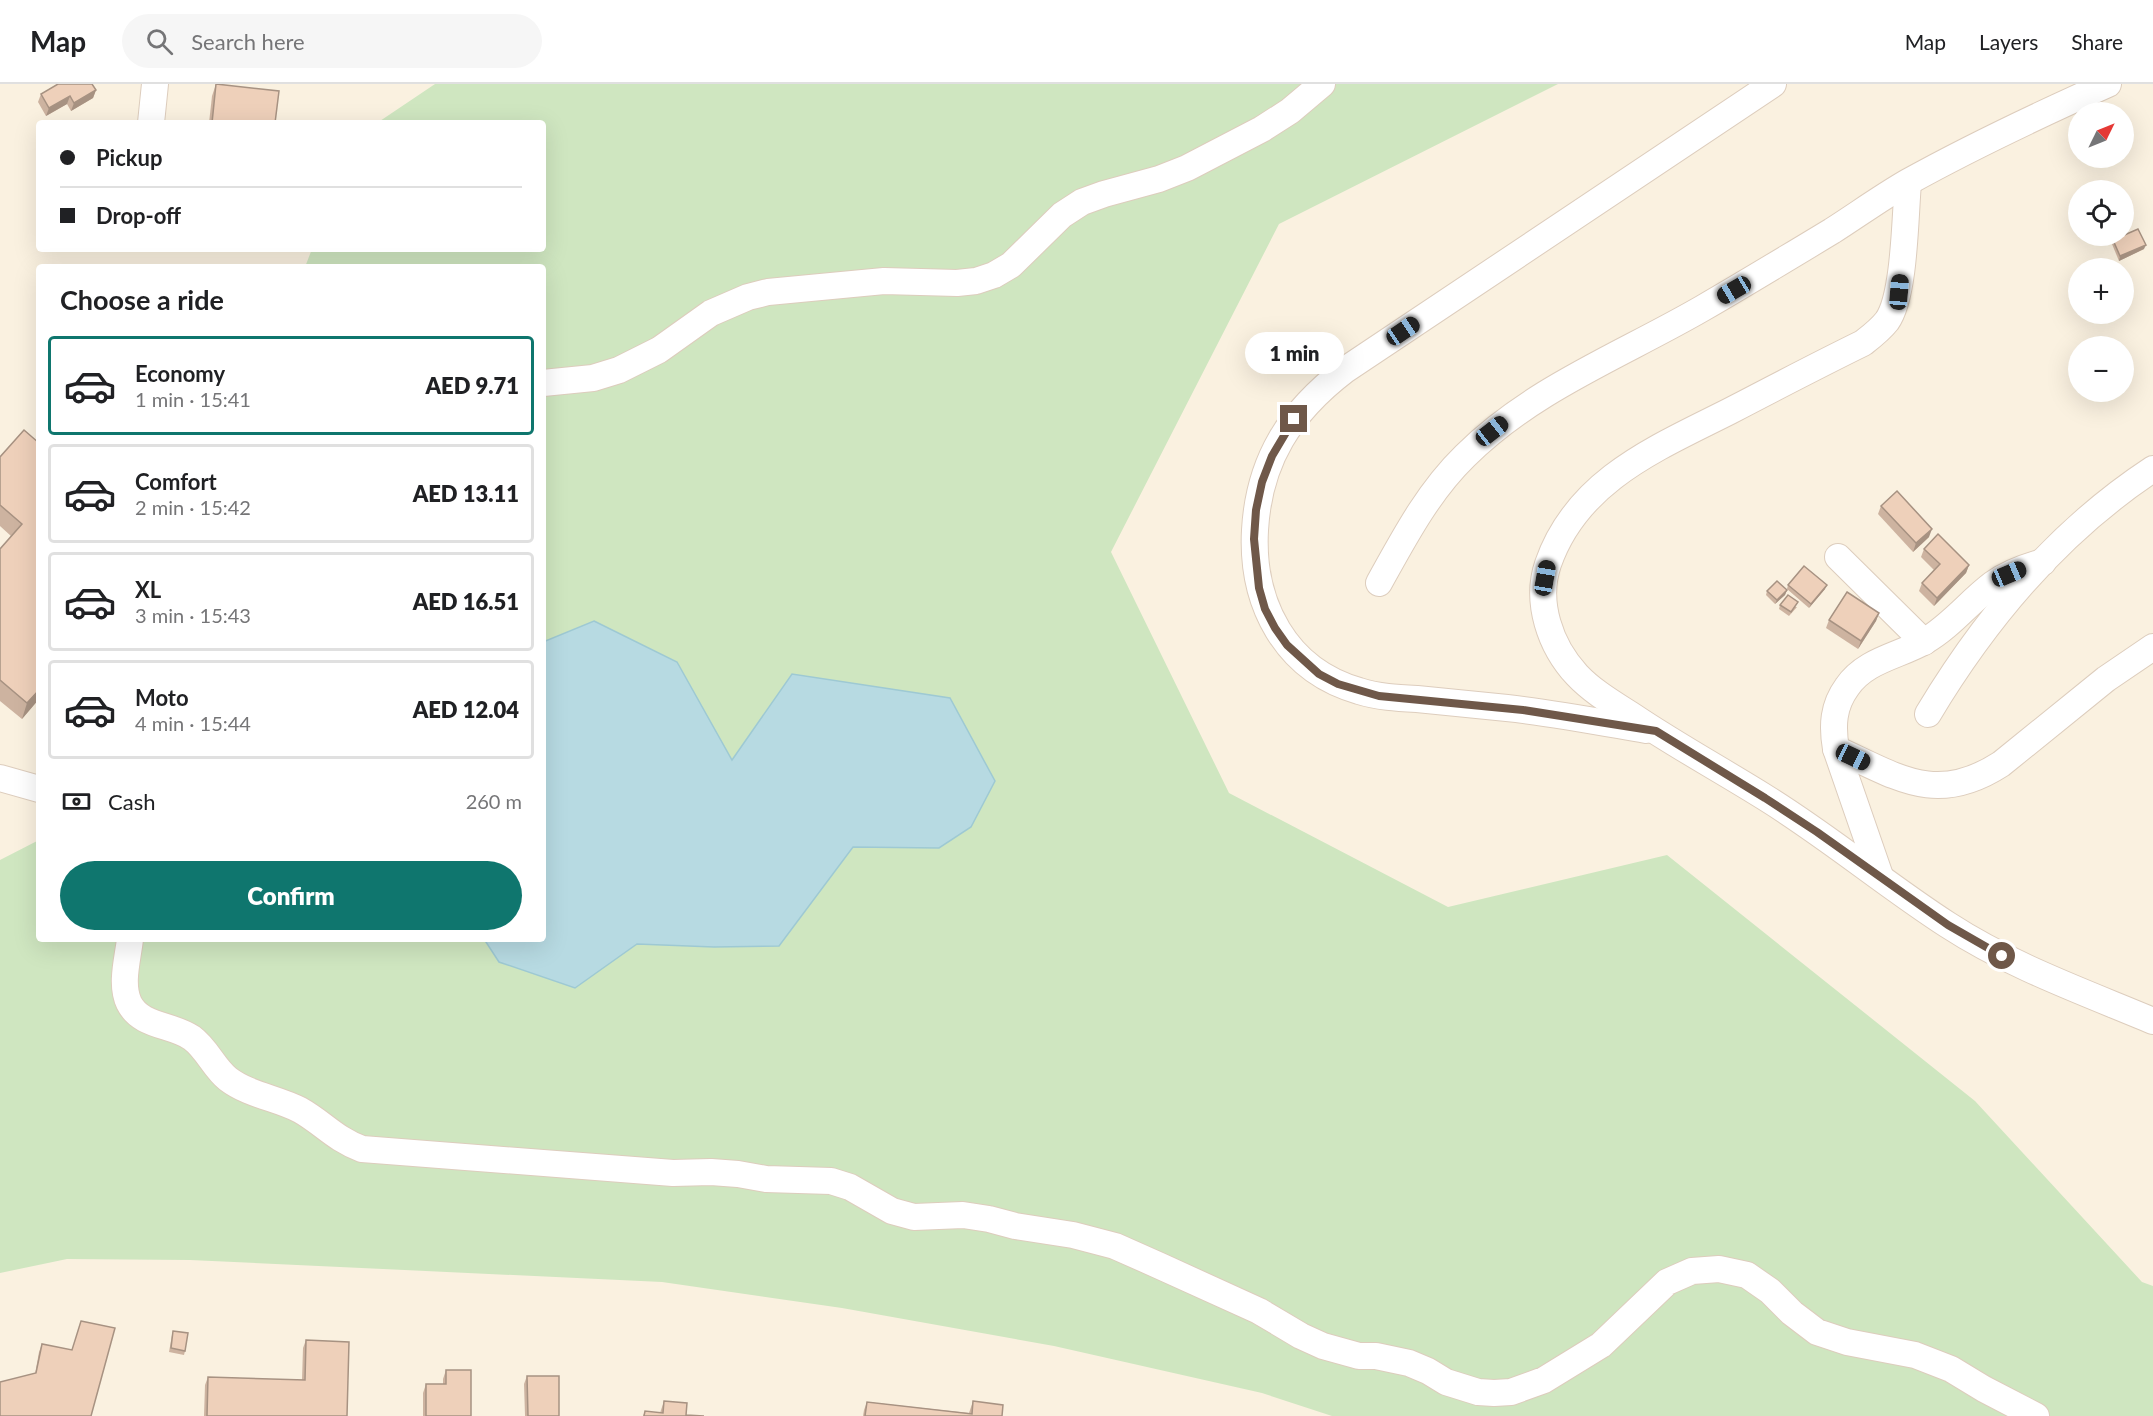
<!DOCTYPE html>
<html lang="en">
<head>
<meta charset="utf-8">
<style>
	:root { --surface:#fff; --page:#f6f6f6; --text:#202124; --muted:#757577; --line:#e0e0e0; --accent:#0f766e }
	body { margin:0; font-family:Lato,sans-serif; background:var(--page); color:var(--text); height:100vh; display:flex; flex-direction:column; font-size:22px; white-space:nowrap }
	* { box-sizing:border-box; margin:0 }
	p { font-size:20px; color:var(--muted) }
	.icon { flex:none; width:33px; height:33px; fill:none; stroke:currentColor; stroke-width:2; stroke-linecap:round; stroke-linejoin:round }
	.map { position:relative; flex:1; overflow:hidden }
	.details { position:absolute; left:36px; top:180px; width:510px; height:678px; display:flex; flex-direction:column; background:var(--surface); border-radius:6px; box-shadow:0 6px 24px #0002 }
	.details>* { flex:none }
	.banner { position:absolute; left:36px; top:36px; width:510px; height:132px; border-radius:6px; box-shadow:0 6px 24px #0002; display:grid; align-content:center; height:132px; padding:0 24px; background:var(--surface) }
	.needle { width:39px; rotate:47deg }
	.fabs { position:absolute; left:2068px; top:18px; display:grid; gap:12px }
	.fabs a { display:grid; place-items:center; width:66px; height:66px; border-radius:50%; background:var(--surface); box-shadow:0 6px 24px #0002; font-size:30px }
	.end { position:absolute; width:27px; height:27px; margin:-14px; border:8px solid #6f5849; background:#fff; box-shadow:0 0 0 3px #fff }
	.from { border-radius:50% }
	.bubble { position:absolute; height:42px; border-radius:21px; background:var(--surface); box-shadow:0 6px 24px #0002; font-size:20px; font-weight:800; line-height:42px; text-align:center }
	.car { position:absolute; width:18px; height:36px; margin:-18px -9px; border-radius:8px; box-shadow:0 0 4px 2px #0007; background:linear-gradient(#222 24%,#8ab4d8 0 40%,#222 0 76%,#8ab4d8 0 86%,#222 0) }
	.banner b { display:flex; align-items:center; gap:21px; height:57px; font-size:22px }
	.banner b+b { border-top:2px solid var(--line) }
	.banner i { width:15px; height:15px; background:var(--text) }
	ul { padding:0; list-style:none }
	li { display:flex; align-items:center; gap:18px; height:99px; margin:0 12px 9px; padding:0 12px; border:3px solid var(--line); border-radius:6px }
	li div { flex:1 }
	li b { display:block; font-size:22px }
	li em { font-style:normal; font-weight:800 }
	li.active { border-color:var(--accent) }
	li>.icon { width:54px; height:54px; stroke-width:1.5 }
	h2 { padding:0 24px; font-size:27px; line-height:72px }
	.pay { display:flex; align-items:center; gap:15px; height:66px; padding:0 24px; font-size:22px }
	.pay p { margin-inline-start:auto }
	.primary-button { display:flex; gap:12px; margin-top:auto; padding:12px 24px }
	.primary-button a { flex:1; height:69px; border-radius:36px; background:var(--accent); color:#fff; font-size:24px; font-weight:800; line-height:69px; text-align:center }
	header { display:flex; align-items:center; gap:36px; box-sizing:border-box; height:84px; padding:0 30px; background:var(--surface); border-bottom:2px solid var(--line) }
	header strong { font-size:28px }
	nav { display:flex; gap:33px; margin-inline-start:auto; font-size:21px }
	.search { width:420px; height:54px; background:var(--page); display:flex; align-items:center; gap:15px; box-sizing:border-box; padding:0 21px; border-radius:33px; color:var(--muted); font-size:22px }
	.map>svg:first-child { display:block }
</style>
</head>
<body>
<header>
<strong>Map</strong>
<div class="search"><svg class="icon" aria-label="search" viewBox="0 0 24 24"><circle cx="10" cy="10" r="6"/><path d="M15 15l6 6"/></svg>Search here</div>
<nav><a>Map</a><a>Layers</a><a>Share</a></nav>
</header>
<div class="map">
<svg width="2153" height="1332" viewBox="0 0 2153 1332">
	<rect width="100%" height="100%" fill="#faf1e0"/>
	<polygon fill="#cfe6c0" points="435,0 1558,0 1279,140 1111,468 1229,709 1448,823 1667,771 1975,1017 2142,1198 2153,1202 2153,1332 1332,1332 1262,1309 1054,1262 842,1224 662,1198 190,1176 67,1175 0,1189 0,776 39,756 39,855 543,855 543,183 305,183 312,165 543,165 543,39 377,39"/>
	<polygon fill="#b7dae2" stroke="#9ec9d3" stroke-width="1.5" points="594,537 677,578 732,676 792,590 950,614 995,697 971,743 939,764 853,763 779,862 714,863 637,860 575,904 499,878 484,855 543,855 543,558"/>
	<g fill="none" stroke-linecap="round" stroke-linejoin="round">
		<g stroke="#ddcdbd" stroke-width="28">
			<g id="street">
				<polyline points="151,39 155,0"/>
				<path d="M1908,99c-3,32 -3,113 -21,138 -7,9 -15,15 -24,22 -45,22 -89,45 -133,68 -73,37 -153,69 -182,153 -13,38 2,82 29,111 16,17 37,29 57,42 43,29 89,54 132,81 63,39 120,87 182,127 63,41 136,67 205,96"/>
				<polyline points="543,299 593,294 619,286 659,266 711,229 748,213 768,208 884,197 957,199 976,197 994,191 1011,181 1062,131 1082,118 1104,110 1159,95 1187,84 1262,45 1290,27 1322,0"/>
				<polyline points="1838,473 1924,558"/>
				<path d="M1379,499c25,-45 49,-91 86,-127 67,-67 157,-101 238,-148 43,-25 86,-51 129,-77 25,-16 50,-34 76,-49 65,-36 133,-68 200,-98"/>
				<path d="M1928,630c57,-95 132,-184 225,-245"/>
				<path d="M1646,646c-46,-8 -92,-17 -139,-22 -30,-3 -60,-6 -90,-9 -20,-1 -39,-2 -58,-8 -74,-21 -108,-88 -104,-161 4,-70 35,-118 90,-160l428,-286"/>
				<path d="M1836,665c62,28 100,57 165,15l105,-85 47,-32"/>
				<polyline points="0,694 39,705"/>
				<path d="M1880,792l-44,-127c-4,-23 -3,-43 11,-62 18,-27 52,-31 78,-46 26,-15 44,-39 68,-57 15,-11 32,-17 50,-22"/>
				<path d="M130,855c-2,19 -10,45 -1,64 12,24 43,21 63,35 15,11 22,30 36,41 21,16 49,19 72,31 23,13 35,29 62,39l311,24 38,-1 27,2 28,5 65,2 19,6 42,24 22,6 49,-2 26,4 26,7 58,9 42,11 45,20 99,45 42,25 22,10 36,10h17l33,7 19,8 18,11 32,10 16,1 17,-1 33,-12 57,-35 66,-63 25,-11 27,-2 28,6 23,16 22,22 25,19 30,10 68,13 36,14 33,20 52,27"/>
			</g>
		</g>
		<use href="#street" stroke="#fff" stroke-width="26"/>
	</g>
	<g fill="#cdb3a0">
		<polygon points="216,0 275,39 209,39 212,12"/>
		<polygon points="96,6 93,14 71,27 67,20 46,32 38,18 41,10"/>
		<polygon points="2113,156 2144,165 2119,177 2112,160"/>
		<polygon points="24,346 39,615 22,635 0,617 0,465 11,452 0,442 0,373"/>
		<polygon points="1881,422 1929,453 1913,468 1878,430"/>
		<polygon points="1924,465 1969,481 1966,489 1934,522 1919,507 1922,499 1934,486 1921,473"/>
		<polygon points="1788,501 1825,505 1809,524 1787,505"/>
		<polygon points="1787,506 1785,511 1775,520 1766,511 1767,507"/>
		<polygon points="1780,521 1797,523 1789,532 1779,525"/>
		<polygon points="1879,529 1876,537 1858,565 1826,544 1829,536"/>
		<polygon points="173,1247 185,1267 184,1271 169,1268 172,1251"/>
		<polygon points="306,1256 347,1332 204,1332 205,1301 208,1293 302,1296 303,1264"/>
		<polygon points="42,1260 91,1332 35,1290 39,1268"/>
		<polygon points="446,1286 471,1332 423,1332 423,1309 426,1300 443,1300 443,1295"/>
		<polygon points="527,1292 559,1332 525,1332 524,1300"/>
		<polygon points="664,1317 686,1331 704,1332 643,1332 645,1327 660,1329"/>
		<polygon points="973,1317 1002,1332 863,1332 864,1326 867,1318 969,1329"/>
	</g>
	<g fill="#a79282">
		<polygon points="96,6 93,14 71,27 74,19"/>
		<polygon points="70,12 67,20 46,32 49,24"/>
		<polygon points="2146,161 2144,165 2119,177 2120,172"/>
		<polygon points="1932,445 1929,453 1913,468 1916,459"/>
		<polygon points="1969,481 1966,489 1934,522 1937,514"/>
		<polygon points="1827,501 1825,505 1809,524 1811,520"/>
		<polygon points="1787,506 1785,511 1775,520 1777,516"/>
		<polygon points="1879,529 1876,537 1858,565 1861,557"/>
		<polygon points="39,606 39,615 22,635 27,619"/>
	</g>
	<g fill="#eed0ba" stroke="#a79282" stroke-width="1.5">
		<polygon points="58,0 92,0 96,6 74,19 70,12 49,24 41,10"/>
		<polygon points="216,0 279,7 275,39 212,39"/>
		<polygon points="2138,145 2146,161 2120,172 2113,156"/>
		<polygon points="24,346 39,359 39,606 27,619 0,596 0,465 22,440 0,421 0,373"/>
		<polygon points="1897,407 1932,445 1916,459 1881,422"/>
		<polygon points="1938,450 1969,481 1937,514 1922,499 1940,480 1924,465"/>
		<polygon points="1804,482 1827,501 1811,520 1788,501"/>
		<polygon points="1777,497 1787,506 1777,516 1767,507"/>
		<polygon points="1847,508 1879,529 1861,557 1829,536"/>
		<polygon points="1788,511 1798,518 1791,528 1780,521"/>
		<polygon points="81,1237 115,1244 91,1332 0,1332 0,1298 36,1289 42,1260 72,1266"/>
		<polygon points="173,1247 188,1249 185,1267 171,1264"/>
		<polygon points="306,1256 349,1258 347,1332 207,1332 208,1293 305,1296"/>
		<polygon points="446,1286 471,1286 471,1332 426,1332 426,1300 446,1300"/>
		<polygon points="527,1292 559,1292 559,1332 528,1332"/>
		<polygon points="664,1317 687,1319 686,1331 704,1332 644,1332 645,1327 663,1329"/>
		<polygon points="973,1317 1003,1321 1002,1332 865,1332 867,1318 972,1330"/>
	</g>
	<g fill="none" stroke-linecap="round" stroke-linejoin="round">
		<polyline stroke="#6f5849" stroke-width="8" points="1294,335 1272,372 1262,398 1256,426 1254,455 1259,504 1265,525 1275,544 1287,561 1319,590 1338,600 1379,612 1523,626 1656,647 1765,714 1817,748 1948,841 2002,872"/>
	</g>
</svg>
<div class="fabs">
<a><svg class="needle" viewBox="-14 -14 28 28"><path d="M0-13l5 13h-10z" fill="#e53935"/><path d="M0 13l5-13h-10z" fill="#757577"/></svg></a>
<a><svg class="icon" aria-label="locate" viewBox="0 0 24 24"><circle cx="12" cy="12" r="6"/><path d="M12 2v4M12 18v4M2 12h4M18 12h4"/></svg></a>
<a>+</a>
<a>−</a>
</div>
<i class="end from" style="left:2002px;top:872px"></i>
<i class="end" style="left:1294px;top:335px"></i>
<div class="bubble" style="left:1245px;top:248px;width:99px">1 min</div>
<i class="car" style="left:1734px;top:206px;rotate:240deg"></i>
<i class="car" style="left:1899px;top:208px;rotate:5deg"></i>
<i class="car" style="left:1403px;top:247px;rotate:56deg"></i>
<i class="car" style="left:1492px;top:347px;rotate:52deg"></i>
<i class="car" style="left:2009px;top:490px;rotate:67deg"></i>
<i class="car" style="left:1545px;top:494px;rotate:10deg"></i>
<i class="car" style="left:1853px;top:673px;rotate:115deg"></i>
<div class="banner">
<b><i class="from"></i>Pickup</b>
<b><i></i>Drop-off</b>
</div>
<section class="details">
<h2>Choose a ride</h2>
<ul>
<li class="active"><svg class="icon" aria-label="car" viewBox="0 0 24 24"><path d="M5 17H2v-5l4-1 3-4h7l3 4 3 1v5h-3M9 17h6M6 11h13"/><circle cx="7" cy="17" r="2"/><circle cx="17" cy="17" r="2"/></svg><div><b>Economy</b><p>1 min · 15:41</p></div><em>AED 9.71</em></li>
<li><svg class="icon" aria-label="car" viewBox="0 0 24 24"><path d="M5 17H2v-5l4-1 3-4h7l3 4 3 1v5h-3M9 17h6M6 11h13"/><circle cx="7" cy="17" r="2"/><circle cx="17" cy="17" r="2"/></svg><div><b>Comfort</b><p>2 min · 15:42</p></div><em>AED 13.11</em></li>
<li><svg class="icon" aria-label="car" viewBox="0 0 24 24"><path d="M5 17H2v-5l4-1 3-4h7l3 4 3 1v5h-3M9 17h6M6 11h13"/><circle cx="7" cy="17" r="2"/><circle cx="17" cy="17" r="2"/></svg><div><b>XL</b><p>3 min · 15:43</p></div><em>AED 16.51</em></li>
<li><svg class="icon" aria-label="car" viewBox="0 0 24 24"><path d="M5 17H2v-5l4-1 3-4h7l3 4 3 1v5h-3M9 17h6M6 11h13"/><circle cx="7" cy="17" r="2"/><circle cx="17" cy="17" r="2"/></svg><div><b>Moto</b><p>4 min · 15:44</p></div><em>AED 12.04</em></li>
</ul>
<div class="pay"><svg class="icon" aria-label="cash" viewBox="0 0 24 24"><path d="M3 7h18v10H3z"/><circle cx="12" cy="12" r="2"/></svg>Cash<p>260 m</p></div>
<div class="primary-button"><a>Confirm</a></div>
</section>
</div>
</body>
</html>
